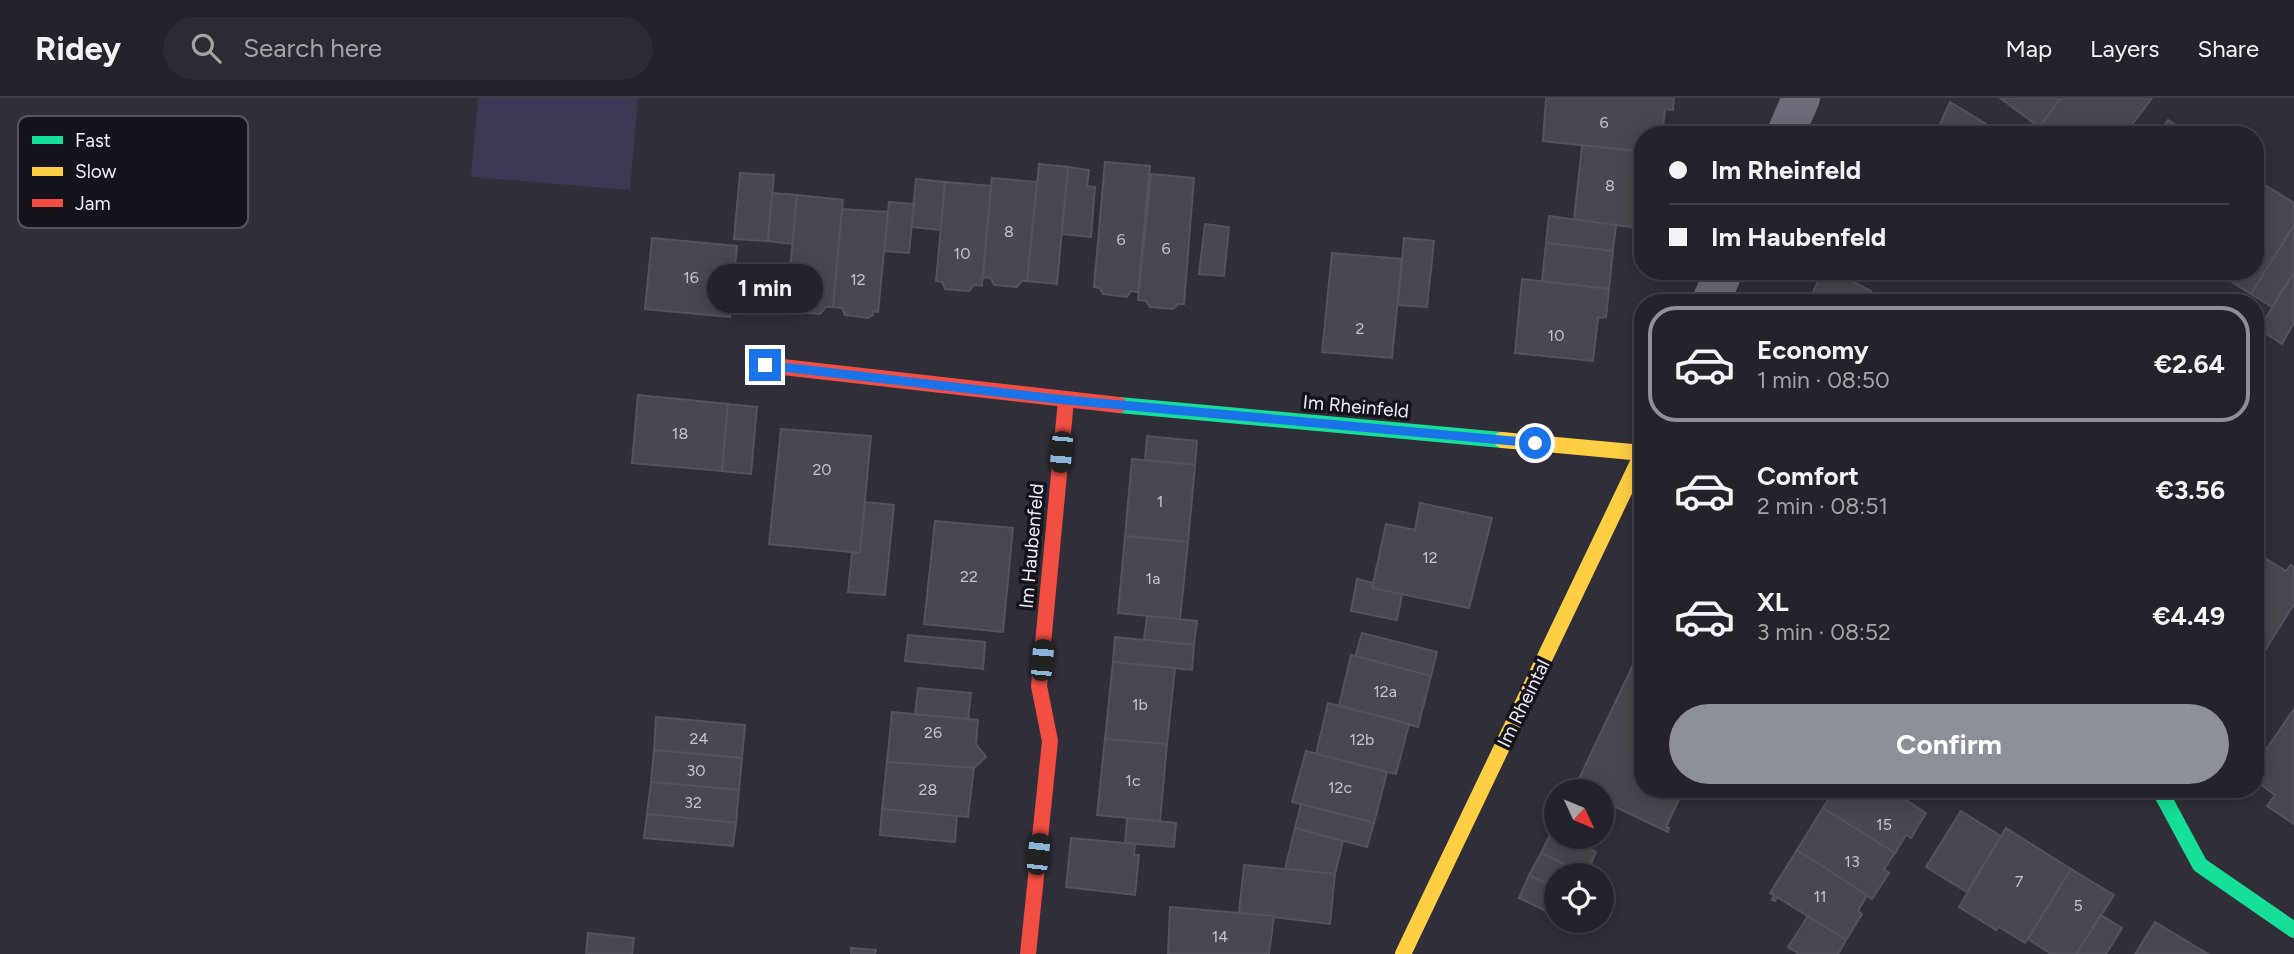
<!DOCTYPE html>
<html lang="en">
<head>
<meta charset="utf-8">
<style>
	:root { --surface:#24222a; --page:#2c2a32; --text:#f1f3f6; --muted:#a3a4a8; --line:#413f47; --accent:#8c9099 }
	body { margin:0; font-family:Figtree,sans-serif; background:var(--page); color:var(--text); height:100vh; display:flex; flex-direction:column; font-size:26px; white-space:nowrap }
	* { box-sizing:border-box; margin:0 }
	p { font-size:23px; color:var(--muted) }
	.icon { flex:none; width:38px; height:38px; fill:none; stroke:currentColor; stroke-width:2; stroke-linecap:round; stroke-linejoin:round }
	.map { position:relative; flex:1; overflow:hidden }
	.sheet { position:absolute; left:1634px; top:196px; width:630px; height:504px; display:flex; flex-direction:column; background:var(--surface); border-radius:28px; box-shadow:0 4px 18px #0003,0 0 0 2px var(--line) }
	.sheet>* { flex:none }
	.hud { position:absolute; left:1634px; top:28px; width:630px; height:154px; border-radius:28px; box-shadow:0 4px 18px #0003,0 0 0 2px var(--line); display:grid; align-content:center; height:154px; padding:0 35px; background:var(--surface) }
	.needle { width:46px; rotate:134deg }
	.controls { position:absolute; left:1544px; top:681px; display:grid; gap:14px }
	.controls a { display:grid; place-items:center; width:70px; height:70px; border-radius:50%; background:var(--surface); box-shadow:0 4px 18px #0003,0 0 0 2px var(--line); font-size:35px }
	.end { position:absolute; width:32px; height:32px; margin:-16px; border:9px solid #1a73e8; background:#fff; box-shadow:0 0 0 4px #fff }
	.from { border-radius:50% }
	.bubble { position:absolute; height:49px; border-radius:24px; background:var(--surface); box-shadow:0 4px 18px #0003,0 0 0 2px var(--line); font-size:23px; font-weight:700; line-height:49px; text-align:center }
	.car { position:absolute; width:21px; height:42px; margin:-21px -10px; border-radius:9px; box-shadow:0 0 5px 2px #0007; background:linear-gradient(#222 24%,#8ab4d8 0 40%,#222 0 76%,#8ab4d8 0 86%,#222 0) }
	.hud b { display:flex; align-items:center; gap:24px; height:66px; font-size:26px }
	.hud b+b { border-top:2px solid var(--line) }
	.hud i { width:18px; height:18px; background:var(--text) }
	ul { padding:12px 0 0; list-style:none }
	li { display:flex; align-items:center; gap:21px; height:116px; margin:0 14px 10px; padding:0 21px; border:4px solid transparent; border-radius:28px }
	li div { flex:1 }
	li b { display:block; font-size:26px }
	li em { font-style:normal; font-weight:700 }
	li.current { border-color:var(--accent) }
	li>.icon { width:63px; height:63px; stroke-width:1.5 }
	.cta { display:flex; gap:14px; margin-top:auto; padding:14px 35px }
	.cta a { flex:1; height:80px; border-radius:42px; background:var(--accent); color:#fff; font-size:28px; font-weight:700; line-height:80px; text-align:center }
	header { display:flex; align-items:center; gap:42px; box-sizing:border-box; height:98px; padding:0 35px; background:var(--surface); border-bottom:2px solid var(--line) }
	header strong { font-size:33px }
	nav { display:flex; gap:38px; margin-inline-start:auto; font-size:24px }
	.search { width:490px; height:63px; background:var(--page); display:flex; align-items:center; gap:18px; box-sizing:border-box; padding:0 24px; border-radius:38px; color:var(--muted); font-size:26px }
	.map>svg:first-child { display:block }
</style>
</head>
<body>
<header>
<strong>Ridey</strong>
<div class="search"><svg class="icon" aria-label="search" viewBox="0 0 24 24"><circle cx="10" cy="10" r="6"/><path d="M15 15l6 6"/></svg>Search here</div>
<nav><a>Map</a><a>Layers</a><a>Share</a></nav>
</header>
<div class="map">
<svg width="2294" height="856" viewBox="0 0 2294 856">
	<rect width="100%" height="100%" fill="#302e38"/>
	<polygon fill="#3c3854" points="478,0 638,0 630,92 471,79"/>
	<g fill="#494850" stroke="#55535c" stroke-width="2">
		<polygon points="1546,0 1674,0 1673,12 1665,11 1662,37 1643,37 1643,54 1543,43"/>
		<polygon points="2000,0 2061,0 2039,29"/>
		<polygon points="2061,0 2152,0 2124,37 2049,37 2039,29"/>
		<polygon points="1950,4 1996,32 1994,37 1945,37 1937,33"/>
		<polygon points="2168,22 2189,35 2188,37 2159,37"/>
		<polygon points="1582,47 1643,54 1643,130 1574,123"/>
		<polygon points="1105,64 1150,68 1138,194 1131,193 1127,199 1103,196 1100,190 1094,189"/>
		<polygon points="1039,66 1068,69 1057,186 1027,183"/>
		<polygon points="1068,69 1089,72 1087,88 1095,89 1091,139 1062,136"/>
		<polygon points="740,75 774,77 768,143 734,141"/>
		<polygon points="1151,76 1194,80 1184,206 1178,206 1173,211 1150,209 1146,203 1138,202"/>
		<polygon points="992,80 1037,84 1027,183 1022,183 1017,189 994,187 991,180 982,179"/>
		<polygon points="916,81 945,84 941,132 911,129"/>
		<polygon points="945,84 991,88 982,188 974,187 969,193 945,191 942,184 936,183"/>
		<polygon points="2265,87 2294,105 2294,127 2251,196 2215,173 2256,173 2256,102"/>
		<polygon points="772,95 797,97 793,146 768,143"/>
		<polygon points="797,97 843,102 833,209 826,209 820,216 797,214 792,206 787,205"/>
		<polygon points="889,104 914,106 909,155 884,153"/>
		<polygon points="842,111 888,114 878,214 872,213 873,217 868,220 845,217 842,210 833,209"/>
		<polygon points="1549,118 1616,127 1613,153 1546,145"/>
		<polygon points="1205,126 1229,129 1224,178 1199,176"/>
		<polygon points="2294,127 2294,174 2272,209 2251,196"/>
		<polygon points="652,140 737,148 730,219 645,211"/>
		<polygon points="1404,140 1434,143 1427,209 1398,207"/>
		<polygon points="1546,145 1613,153 1609,191 1542,183"/>
		<polygon points="1332,155 1402,161 1392,260 1322,254"/>
		<polygon points="1823,173 1832,173 1871,193 1865,205 1835,205 1813,194"/>
		<polygon points="2294,174 2294,225 2282,246 2259,231"/>
		<polygon points="1522,181 1609,191 1606,219 1598,220 1593,263 1515,255"/>
		<polygon points="638,297 728,306 722,373 632,365"/>
		<polygon points="728,306 757,309 751,376 722,373"/>
		<polygon points="781,331 871,338 860,455 769,446"/>
		<polygon points="1147,338 1197,343 1195,367 1145,362"/>
		<polygon points="1132,361 1195,367 1188,444 1125,438"/>
		<polygon points="865,404 894,407 885,497 848,494 852,455 860,455"/>
		<polygon points="1420,405 1492,420 1469,510 1372,490 1386,426 1415,432"/>
		<polygon points="935,423 1013,430 1003,534 924,526"/>
		<polygon points="1125,438 1188,444 1180,521 1118,515"/>
		<polygon points="2265,460 2286,473 2291,467 2294,469 2294,506 2256,567 2256,475"/>
		<polygon points="1357,481 1373,485 1372,490 1402,496 1397,522 1351,513"/>
		<polygon points="1147,518 1197,523 1194,547 1144,542"/>
		<polygon points="1362,535 1437,554 1431,578 1355,559"/>
		<polygon points="908,537 985,544 983,571 905,563"/>
		<polygon points="1115,539 1194,547 1192,572 1113,564"/>
		<polygon points="1641,543 1643,544 1643,691 1684,691 1666,729 1669,730 1668,734 1601,702 1601,693 1582,693 1572,688 1574,686 1576,687 1642,548"/>
		<polygon points="1351,557 1431,578 1418,629 1339,608"/>
		<polygon points="1113,564 1175,570 1167,646 1105,641"/>
		<polygon points="918,590 971,595 968,622 915,617"/>
		<polygon points="1328,605 1409,626 1396,676 1316,656"/>
		<polygon points="2294,611 2294,726 2267,708 2275,697 2256,683 2256,666"/>
		<polygon points="892,614 978,622 976,646 986,659 974,670 887,664"/>
		<polygon points="656,619 745,627 742,660 654,652"/>
		<polygon points="1105,641 1167,646 1160,723 1097,717"/>
		<polygon points="654,652 742,660 739,692 651,684"/>
		<polygon points="1306,653 1387,674 1374,725 1292,704"/>
		<polygon points="887,664 974,670 968,719 882,711"/>
		<polygon points="651,684 739,692 736,725 647,716"/>
		<polygon points="1835,691 1888,691 1926,715 1911,740 1906,737 1895,755 1823,710"/>
		<polygon points="1301,706 1374,725 1367,749 1295,730"/>
		<polygon points="1823,710 1895,755 1884,771 1889,775 1872,801 1797,752"/>
		<polygon points="882,711 957,718 955,744 880,737"/>
		<polygon points="1961,713 2001,738 1967,794 1926,769"/>
		<polygon points="647,716 736,725 733,748 644,740"/>
		<polygon points="1127,720 1176,725 1174,749 1125,745"/>
		<polygon points="1295,730 1343,743 1335,776 1285,771"/>
		<polygon points="2006,730 2071,771 2025,845 1999,829 1996,832 1959,809"/>
		<polygon points="1552,733 1556,735 1556,738 1564,738 1596,754 1586,777 1541,755"/>
		<polygon points="1071,740 1135,746 1134,757 1139,757 1135,797 1066,789"/>
		<polygon points="1797,752 1867,797 1858,813 1862,816 1846,842 1777,799 1775,803 1772,802 1774,797 1770,795"/>
		<polygon points="1541,755 1586,777 1556,777 1556,790 1529,777"/>
		<polygon points="1244,767 1335,776 1330,826 1239,815"/>
		<polygon points="2071,771 2114,797 2076,856 2051,856 2028,841"/>
		<polygon points="1529,777 1556,790 1556,818 1519,800"/>
		<polygon points="1170,809 1274,818 1269,856 1168,856"/>
		<polygon points="2101,817 2122,830 2106,856 2076,856"/>
		<polygon points="1808,818 1846,842 1838,856 1799,856 1788,849"/>
		<polygon points="2155,824 2208,856 2135,856"/>
		<polygon points="588,835 634,840 632,856 586,856"/>
		<polygon points="851,850 876,852 875,856 851,856"/>
	</g>
	<g fill="none" stroke-linecap="round" stroke-linejoin="round">
		<g stroke="#6e6c79" stroke-width="38">
			<polyline points="1785,37 1801,0"/>
			<polyline points="1710,205 1724,173"/>
		</g>
		<g stroke="#16e098" stroke-width="16">
			<polyline points="1119,307 1502,342"/>
			<polyline points="2159,691 2200,767 2294,832"/>
		</g>
		<g stroke="#ffcf43" stroke-width="16">
			<polyline points="1502,342 1643,355"/>
			<polyline points="1403,856 1643,354"/>
		</g>
		<g stroke="#f24e42" stroke-width="16">
			<polyline points="765,267 1119,307"/>
			<polyline points="1028,856 1050,643 1039,588 1066,302"/>
		</g>
	</g>
	<g fill="none" stroke-linecap="round" stroke-linejoin="round">
		<polyline stroke="#1a73e8" stroke-width="9" points="765,267 1066,302 1535,345"/>
	</g>
	<g text-anchor="middle" stroke-width="7" stroke-linejoin="round" paint-order="stroke">
		<g font-size="16" fill="#c5c4ce">
			<text x="1604" y="30">6</text>
			<text x="1610" y="93">8</text>
			<text x="1009" y="139">8</text>
			<text x="1121" y="147">6</text>
			<text x="1166" y="156">6</text>
			<text x="962" y="161">10</text>
			<text x="691" y="185">16</text>
			<text x="858" y="187">12</text>
			<text x="1360" y="236">2</text>
			<text x="1556" y="243">10</text>
			<text x="680" y="341">18</text>
			<text x="822" y="377">20</text>
			<text x="1160" y="409">1</text>
			<text x="1430" y="465">12</text>
			<text x="969" y="484">22</text>
			<text x="1153" y="486">1a</text>
			<text x="1385" y="599">12a</text>
			<text x="1140" y="612">1b</text>
			<text x="933" y="640">26</text>
			<text x="699" y="646">24</text>
			<text x="1362" y="647">12b</text>
			<text x="696" y="678">30</text>
			<text x="1133" y="688">1c</text>
			<text x="1340" y="695">12c</text>
			<text x="928" y="697">28</text>
			<text x="693" y="710">32</text>
			<text x="1884" y="732">15</text>
			<text x="1852" y="769">13</text>
			<text x="2019" y="789">7</text>
			<text x="1820" y="804">11</text>
			<text x="2078" y="813">5</text>
			<text x="1220" y="844">14</text>
		</g>
		<g font-size="19" fill="#eeedf8" stroke="#15141c">
			<text transform="translate(1356 308) rotate(5)" y="7">Im Rheinfeld</text>
			<text transform="translate(1031 448) rotate(-85)" y="7">Im Haubenfeld</text>
			<text transform="translate(1523 605) rotate(-64)" y="7">Im Rheintal</text>
		</g>
	</g>
	<rect x="18" y="18" width="230" height="112" rx="10" fill="#15141c" stroke="#56555e" stroke-width="2"/>
	<rect x="32" y="38" width="31" height="8" fill="#16e098"/>
	<rect x="32" y="69" width="31" height="9" fill="#ffcf43"/>
	<rect x="32" y="101" width="31" height="8" fill="#f24e42"/>
	<g font-size="19" fill="#eeedf8">
		<text x="75" y="49">Fast</text>
		<text x="75" y="80">Slow</text>
		<text x="75" y="112">Jam</text>
	</g>
</svg>
<div class="controls">
<a><svg class="needle" viewBox="-14 -14 28 28"><path d="M0-13l5 13h-10z" fill="#e53935"/><path d="M0 13l5-13h-10z" fill="#a3a4a8"/></svg></a>
<a><svg class="icon" aria-label="locate" viewBox="0 0 24 24"><circle cx="12" cy="12" r="6"/><path d="M12 2v4M12 18v4M2 12h4M18 12h4"/></svg></a>
</div>
<i class="end from" style="left:1535px;top:345px"></i>
<i class="end" style="left:765px;top:267px"></i>
<div class="bubble" style="left:707px;top:166px;width:116px">1 min</div>
<i class="car" style="left:1061px;top:354px;rotate:185deg"></i>
<i class="car" style="left:1042px;top:562px;rotate:5deg"></i>
<i class="car" style="left:1038px;top:756px;rotate:6deg"></i>
<div class="hud">
<b><i class="from"></i>Im Rheinfeld</b>
<b><i></i>Im Haubenfeld</b>
</div>
<section class="sheet">
<ul>
<li class="current"><svg class="icon" aria-label="car" viewBox="0 0 24 24"><path d="M5 17H2v-5l4-1 3-4h7l3 4 3 1v5h-3M9 17h6M6 11h13"/><circle cx="7" cy="17" r="2"/><circle cx="17" cy="17" r="2"/></svg><div><b>Economy</b><p>1 min · 08:50</p></div><em>€2.64</em></li>
<li><svg class="icon" aria-label="car" viewBox="0 0 24 24"><path d="M5 17H2v-5l4-1 3-4h7l3 4 3 1v5h-3M9 17h6M6 11h13"/><circle cx="7" cy="17" r="2"/><circle cx="17" cy="17" r="2"/></svg><div><b>Comfort</b><p>2 min · 08:51</p></div><em>€3.56</em></li>
<li><svg class="icon" aria-label="car" viewBox="0 0 24 24"><path d="M5 17H2v-5l4-1 3-4h7l3 4 3 1v5h-3M9 17h6M6 11h13"/><circle cx="7" cy="17" r="2"/><circle cx="17" cy="17" r="2"/></svg><div><b>XL</b><p>3 min · 08:52</p></div><em>€4.49</em></li>
</ul>
<div class="cta"><a>Confirm</a></div>
</section>
</div>
</body>
</html>
